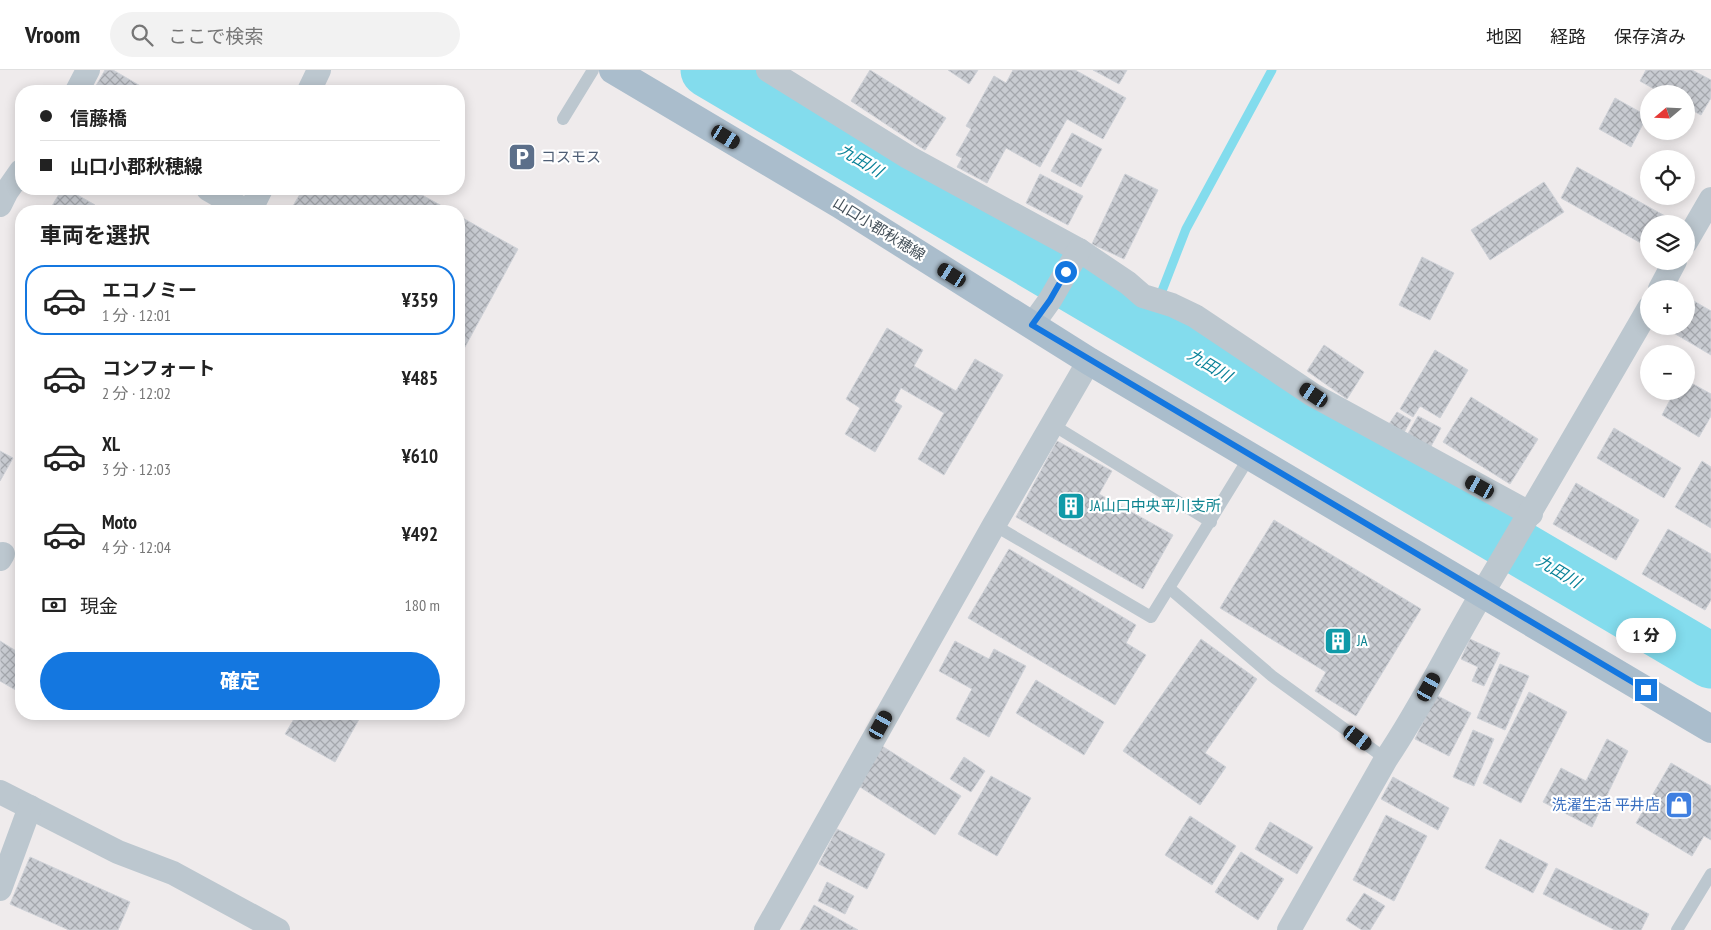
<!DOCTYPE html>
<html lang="ja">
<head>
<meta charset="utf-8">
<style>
	:root { --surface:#fff; --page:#f2f2f2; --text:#222; --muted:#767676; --line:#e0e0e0; --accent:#1477e0 }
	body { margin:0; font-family:"PT Sans Narrow","Noto Sans JP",sans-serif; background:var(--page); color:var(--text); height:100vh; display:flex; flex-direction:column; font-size:19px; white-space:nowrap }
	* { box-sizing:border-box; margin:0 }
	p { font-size:16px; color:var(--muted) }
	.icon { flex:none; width:28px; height:28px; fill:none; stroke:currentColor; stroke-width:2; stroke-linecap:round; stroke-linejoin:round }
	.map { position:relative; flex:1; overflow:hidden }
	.details { position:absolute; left:15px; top:135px; width:450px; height:515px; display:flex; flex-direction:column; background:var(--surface); border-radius:20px; box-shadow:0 2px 12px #0003 }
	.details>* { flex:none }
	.guide { position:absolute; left:15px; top:15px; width:450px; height:110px; border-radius:20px; box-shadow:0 2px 12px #0003; display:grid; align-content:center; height:110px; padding:0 25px; background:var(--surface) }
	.needle { width:32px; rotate:251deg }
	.controls { position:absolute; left:1640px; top:15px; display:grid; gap:10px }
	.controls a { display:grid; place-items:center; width:55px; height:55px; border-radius:50%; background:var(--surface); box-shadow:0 2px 12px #0003; font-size:25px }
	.end { position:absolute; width:22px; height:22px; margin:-11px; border:6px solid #1477e0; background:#fff; box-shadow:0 0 0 2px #fff }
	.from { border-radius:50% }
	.bubble { position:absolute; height:35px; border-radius:18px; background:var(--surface); box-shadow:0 2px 12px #0003; font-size:16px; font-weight:800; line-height:35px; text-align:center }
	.car { position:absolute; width:15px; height:30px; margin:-15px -8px; border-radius:6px; box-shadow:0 0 4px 1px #0007; background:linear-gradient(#222 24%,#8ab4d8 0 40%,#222 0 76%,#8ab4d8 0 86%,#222 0) }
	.guide b { display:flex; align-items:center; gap:18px; height:48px; font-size:19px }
	.guide b+b { border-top:1px solid var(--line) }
	.guide i { width:12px; height:12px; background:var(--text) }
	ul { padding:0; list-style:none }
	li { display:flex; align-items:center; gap:15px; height:70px; margin:0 10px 8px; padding:0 15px; border:2px solid transparent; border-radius:20px }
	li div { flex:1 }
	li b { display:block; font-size:19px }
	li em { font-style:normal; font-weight:800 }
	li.active { border-color:var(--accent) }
	li>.icon { width:45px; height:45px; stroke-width:1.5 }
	h2 { padding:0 25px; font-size:22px; line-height:60px }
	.pay { display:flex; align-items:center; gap:12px; height:55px; padding:0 25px; font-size:19px }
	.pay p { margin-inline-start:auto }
	.button { display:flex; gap:10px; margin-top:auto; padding:10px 25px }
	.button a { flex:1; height:58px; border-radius:30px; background:var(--accent); color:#fff; font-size:20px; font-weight:800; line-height:58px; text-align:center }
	header { display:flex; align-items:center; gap:30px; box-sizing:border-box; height:70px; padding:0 25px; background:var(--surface); border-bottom:1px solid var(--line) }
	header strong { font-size:24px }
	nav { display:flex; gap:28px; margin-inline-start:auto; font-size:18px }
	.search { width:350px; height:45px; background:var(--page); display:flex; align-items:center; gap:12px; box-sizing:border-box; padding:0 18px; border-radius:28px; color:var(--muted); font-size:19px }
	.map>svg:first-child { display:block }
</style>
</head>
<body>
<header>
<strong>Vroom</strong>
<div class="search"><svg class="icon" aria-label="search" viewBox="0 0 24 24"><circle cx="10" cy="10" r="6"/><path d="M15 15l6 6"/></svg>ここで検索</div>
<nav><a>地図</a><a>経路</a><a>保存済み</a></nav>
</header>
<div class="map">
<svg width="1711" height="860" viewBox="0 0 1711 860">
	<defs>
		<pattern id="building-cross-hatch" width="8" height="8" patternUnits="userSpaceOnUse" patternTransform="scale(1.25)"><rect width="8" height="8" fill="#c8cbd1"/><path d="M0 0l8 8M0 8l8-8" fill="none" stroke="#a4a7ad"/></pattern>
	</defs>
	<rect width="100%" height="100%" fill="#efebec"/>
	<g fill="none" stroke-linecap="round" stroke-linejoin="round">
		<polyline stroke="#83dced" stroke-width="9" points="1148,257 1186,159 1272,0"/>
		<polyline stroke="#83dced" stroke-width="55" points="708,0 1711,591"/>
	</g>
	<g fill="url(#building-cross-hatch)" stroke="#cfd2d8">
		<polygon points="105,0 113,0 149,21 93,21"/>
		<polygon points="870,0 946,48 925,80 851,31"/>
		<polygon points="948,0 978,0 969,14"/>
		<polygon points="1013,0 1075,0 1126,28 1103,69 1067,49 1040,97 1006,78 987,113 957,97 962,88 956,85 971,59 966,56 994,6 1006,13"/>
		<polygon points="1093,0 1127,0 1119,14"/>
		<polygon points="1646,0 1692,0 1711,10 1711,28 1701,45 1686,37 1686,24 1663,24 1640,11"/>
		<polygon points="1615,28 1647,46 1631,77 1599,59"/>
		<polygon points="1072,63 1102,79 1081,117 1051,101"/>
		<polygon points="1577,97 1665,146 1660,154 1649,154 1648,177 1561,128"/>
		<polygon points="1040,104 1083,126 1068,155 1026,133"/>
		<polygon points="1125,104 1158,120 1124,189 1092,174"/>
		<polygon points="1544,112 1564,142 1490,190 1471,160"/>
		<polygon points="62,119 67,119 95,135 91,141 49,141"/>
		<polygon points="303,119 411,119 451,141 290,141"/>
		<polygon points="459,146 518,179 459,288"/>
		<polygon points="1422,187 1454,203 1430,250 1399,235"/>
		<polygon points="1692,230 1711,241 1711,285 1672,262 1676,256 1686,256 1686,239"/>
		<polygon points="887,258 923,280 914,296 956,321 975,289 1003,305 944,405 918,389 944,343 901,318 894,331 902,336 875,382 845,364 860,338 846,329"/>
		<polygon points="1324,275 1364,302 1347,329 1307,301"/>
		<polygon points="1435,280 1468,300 1440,348 1420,336 1413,347 1400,339"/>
		<polygon points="1686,310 1711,324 1711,346 1699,367 1662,345 1675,321 1686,321"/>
		<polygon points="1471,327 1538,369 1510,414 1443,372"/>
		<polygon points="1397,342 1411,350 1402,366 1387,357"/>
		<polygon points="1418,346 1441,358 1429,380 1406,367"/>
		<polygon points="1614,358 1681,398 1664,428 1597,388"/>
		<polygon points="1057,371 1112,401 1099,424 1173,465 1143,519 1016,447"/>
		<polygon points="0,381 13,388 0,411"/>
		<polygon points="1702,391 1711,397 1711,458 1675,437"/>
		<polygon points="1576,413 1639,450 1616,490 1553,454"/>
		<polygon points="1274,450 1421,539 1356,646 1315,621 1326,602 1220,538"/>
		<polygon points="1668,459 1711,484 1711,530 1705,540 1642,504"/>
		<polygon points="1009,479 1136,555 1126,573 1146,585 1115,635 968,548"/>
		<polygon points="1201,569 1257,609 1205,683 1226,697 1200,735 1123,681"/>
		<polygon points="1470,569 1500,583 1484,616 1472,611 1478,597 1461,589"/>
		<polygon points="0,571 21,584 21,623 0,611"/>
		<polygon points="955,571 989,589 994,579 1026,596 989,667 956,649 972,619 939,601"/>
		<polygon points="1500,594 1529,606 1505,660 1477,648"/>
		<polygon points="1036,610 1104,652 1084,685 1016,643"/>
		<polygon points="1529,622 1567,642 1521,733 1483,713"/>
		<polygon points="1436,625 1471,643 1449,686 1415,669"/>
		<polygon points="297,644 362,644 335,692 285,664"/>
		<polygon points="1473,660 1494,669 1474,716 1453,707"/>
		<polygon points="1607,669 1628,681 1592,757 1543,732 1561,698 1586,711"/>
		<polygon points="882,676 961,726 935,765 857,715"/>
		<polygon points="964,687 985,701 971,722 950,709"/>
		<polygon points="1671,693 1711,716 1711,770 1704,766 1692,786 1636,753"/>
		<polygon points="991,706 1031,728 997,786 958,764"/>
		<polygon points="1393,707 1449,738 1438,760 1381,729"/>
		<polygon points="1386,745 1427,766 1394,831 1353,810"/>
		<polygon points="1190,746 1236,776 1212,815 1165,785"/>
		<polygon points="1270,752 1313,777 1297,804 1255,779"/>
		<polygon points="837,759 885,784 867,819 819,794"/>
		<polygon points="1500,769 1548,794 1533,823 1485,798"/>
		<polygon points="1241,782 1284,809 1258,850 1215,822"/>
		<polygon points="30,787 130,832 118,860 69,860 10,834"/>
		<polygon points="1556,798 1649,844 1641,860 1615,860 1543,824"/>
		<polygon points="827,812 854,826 845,844 818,831"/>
		<polygon points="1364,823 1385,836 1370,860 1362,860 1346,850"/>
		<polygon points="814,835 858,860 800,860"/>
	</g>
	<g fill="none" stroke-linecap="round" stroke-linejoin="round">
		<g stroke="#bcc7cf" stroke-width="12">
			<polyline points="563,49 593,0"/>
			<polyline points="1053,355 1211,452"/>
			<polyline points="994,455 1151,547 1250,386"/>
			<polyline points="1169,518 1272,606 1386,689"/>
			<polyline points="1677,860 1711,804"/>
		</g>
		<g stroke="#bcc7cf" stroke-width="24">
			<polyline points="768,0 908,87 1079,180 1128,213 1143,226 1172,235 1195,246 1313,325 1531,444"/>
			<polyline points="77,21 88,0"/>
			<polyline points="309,21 319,0"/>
			<polyline points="208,119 246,141"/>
			<polyline points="0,135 7,121 21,101"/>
			<polyline points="250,141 261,119"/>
			<polyline points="1686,172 1711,129"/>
			<polyline points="1660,219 1675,191"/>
			<polyline points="1032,255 1050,230 1079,180"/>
			<polyline points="0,489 3,484"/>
			<polyline points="0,722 118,782 173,803 278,860"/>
			<polyline points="0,819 30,737"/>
			<polyline points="766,860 994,455 1089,291"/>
			<path d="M1289,860l97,-171c36,-53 64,-112 97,-167 56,-94 111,-189 166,-284"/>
		</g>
		<polyline stroke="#aabdcc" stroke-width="28" points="613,0 839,134 1089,291 1711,659"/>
	</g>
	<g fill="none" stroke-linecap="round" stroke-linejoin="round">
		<polyline stroke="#1477e0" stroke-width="6" points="1066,202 1050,230 1032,255 1646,620"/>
	</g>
	<defs>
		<g id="parking-square" transform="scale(1.4375)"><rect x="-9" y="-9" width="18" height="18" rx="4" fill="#5c6f8a" stroke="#fff"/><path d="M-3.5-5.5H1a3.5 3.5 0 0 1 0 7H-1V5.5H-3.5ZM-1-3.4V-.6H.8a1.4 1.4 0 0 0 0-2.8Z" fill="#fff"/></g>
		<g id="building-square" transform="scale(1.4375)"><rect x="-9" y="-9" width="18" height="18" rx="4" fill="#0f9aa8" stroke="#fff"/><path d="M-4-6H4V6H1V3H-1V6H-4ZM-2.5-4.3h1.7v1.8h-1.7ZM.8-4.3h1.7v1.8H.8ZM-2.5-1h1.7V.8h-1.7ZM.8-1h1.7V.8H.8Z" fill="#fff"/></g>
		<g id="shop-square" transform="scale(1.4375)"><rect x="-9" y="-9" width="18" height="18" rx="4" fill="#3f7fe0" stroke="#fff"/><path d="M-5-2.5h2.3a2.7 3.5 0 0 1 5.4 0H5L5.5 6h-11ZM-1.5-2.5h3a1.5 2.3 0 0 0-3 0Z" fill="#fff"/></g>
	</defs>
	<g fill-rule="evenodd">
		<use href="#parking-square" x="522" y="87"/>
		<use href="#building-square" x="1071" y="436"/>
		<use href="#building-square" x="1338" y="571"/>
		<use href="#shop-square" x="1679" y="735"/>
	</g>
	<g text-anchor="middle" stroke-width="4.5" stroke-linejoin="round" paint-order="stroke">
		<g font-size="15" fill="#4e5e75" stroke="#fff" text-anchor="start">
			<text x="541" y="92">コスモス</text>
		</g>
		<g font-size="15" fill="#445059" stroke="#fff">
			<text transform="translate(879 159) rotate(32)" y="5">山口小郡秋穂線</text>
		</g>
		<g font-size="15" fill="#0d838f" stroke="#fff" text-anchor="start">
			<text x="1090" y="441">JA山口中央平川支所</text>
			<text x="1357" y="576">JA</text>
		</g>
		<g font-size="15" fill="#366cbe" stroke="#fff" text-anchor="end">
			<text x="1660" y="740">洗濯生活 平井店</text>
		</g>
		<g font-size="16" font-style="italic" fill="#0a8298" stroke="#fff">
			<text transform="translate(861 90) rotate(31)" y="6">九田川</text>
			<text transform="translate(1210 295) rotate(31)" y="6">九田川</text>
			<text transform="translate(1559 501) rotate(31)" y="6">九田川</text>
		</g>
	</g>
</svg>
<div class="controls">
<a><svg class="needle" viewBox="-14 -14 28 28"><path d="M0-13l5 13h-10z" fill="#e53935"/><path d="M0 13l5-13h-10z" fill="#767676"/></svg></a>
<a><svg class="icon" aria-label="locate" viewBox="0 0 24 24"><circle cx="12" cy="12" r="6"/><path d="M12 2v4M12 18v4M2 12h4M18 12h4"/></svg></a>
<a><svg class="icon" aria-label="layers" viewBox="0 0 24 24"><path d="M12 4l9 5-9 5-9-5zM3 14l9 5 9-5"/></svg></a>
<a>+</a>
<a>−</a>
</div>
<i class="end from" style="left:1066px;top:202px"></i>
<i class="end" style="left:1646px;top:620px"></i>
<div class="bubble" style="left:1616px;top:548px;width:60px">1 分</div>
<i class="car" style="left:726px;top:67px;rotate:121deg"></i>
<i class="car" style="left:952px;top:205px;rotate:302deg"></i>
<i class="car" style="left:1314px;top:325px;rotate:304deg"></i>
<i class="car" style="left:1480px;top:417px;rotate:299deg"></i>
<i class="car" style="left:1429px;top:617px;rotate:29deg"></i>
<i class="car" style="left:881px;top:655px;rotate:29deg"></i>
<i class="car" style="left:1358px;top:668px;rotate:126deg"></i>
<div class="guide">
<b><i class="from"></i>信藤橋</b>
<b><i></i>山口小郡秋穂線</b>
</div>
<section class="details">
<h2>車両を選択</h2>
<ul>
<li class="active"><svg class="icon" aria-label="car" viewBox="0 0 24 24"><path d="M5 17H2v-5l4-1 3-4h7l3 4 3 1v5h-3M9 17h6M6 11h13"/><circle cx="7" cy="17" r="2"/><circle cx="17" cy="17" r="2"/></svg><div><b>エコノミー</b><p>1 分 · 12:01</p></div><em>¥359</em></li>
<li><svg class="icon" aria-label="car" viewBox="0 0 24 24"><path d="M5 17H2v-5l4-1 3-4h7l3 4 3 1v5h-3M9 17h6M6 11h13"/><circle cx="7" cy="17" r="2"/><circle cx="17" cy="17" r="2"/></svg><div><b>コンフォート</b><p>2 分 · 12:02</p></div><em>¥485</em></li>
<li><svg class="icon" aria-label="car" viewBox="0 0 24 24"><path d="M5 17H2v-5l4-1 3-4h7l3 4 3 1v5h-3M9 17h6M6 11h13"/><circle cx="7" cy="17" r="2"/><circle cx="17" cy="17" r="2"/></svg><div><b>XL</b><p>3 分 · 12:03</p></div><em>¥610</em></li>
<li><svg class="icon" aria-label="car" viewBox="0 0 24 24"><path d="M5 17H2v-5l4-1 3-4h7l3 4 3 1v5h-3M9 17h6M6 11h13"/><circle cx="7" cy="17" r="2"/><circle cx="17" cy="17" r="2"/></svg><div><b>Moto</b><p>4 分 · 12:04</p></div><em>¥492</em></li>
</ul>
<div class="pay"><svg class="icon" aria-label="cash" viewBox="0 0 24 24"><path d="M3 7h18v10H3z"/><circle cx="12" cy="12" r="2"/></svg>現金<p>180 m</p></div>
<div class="button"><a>確定</a></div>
</section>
</div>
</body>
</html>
